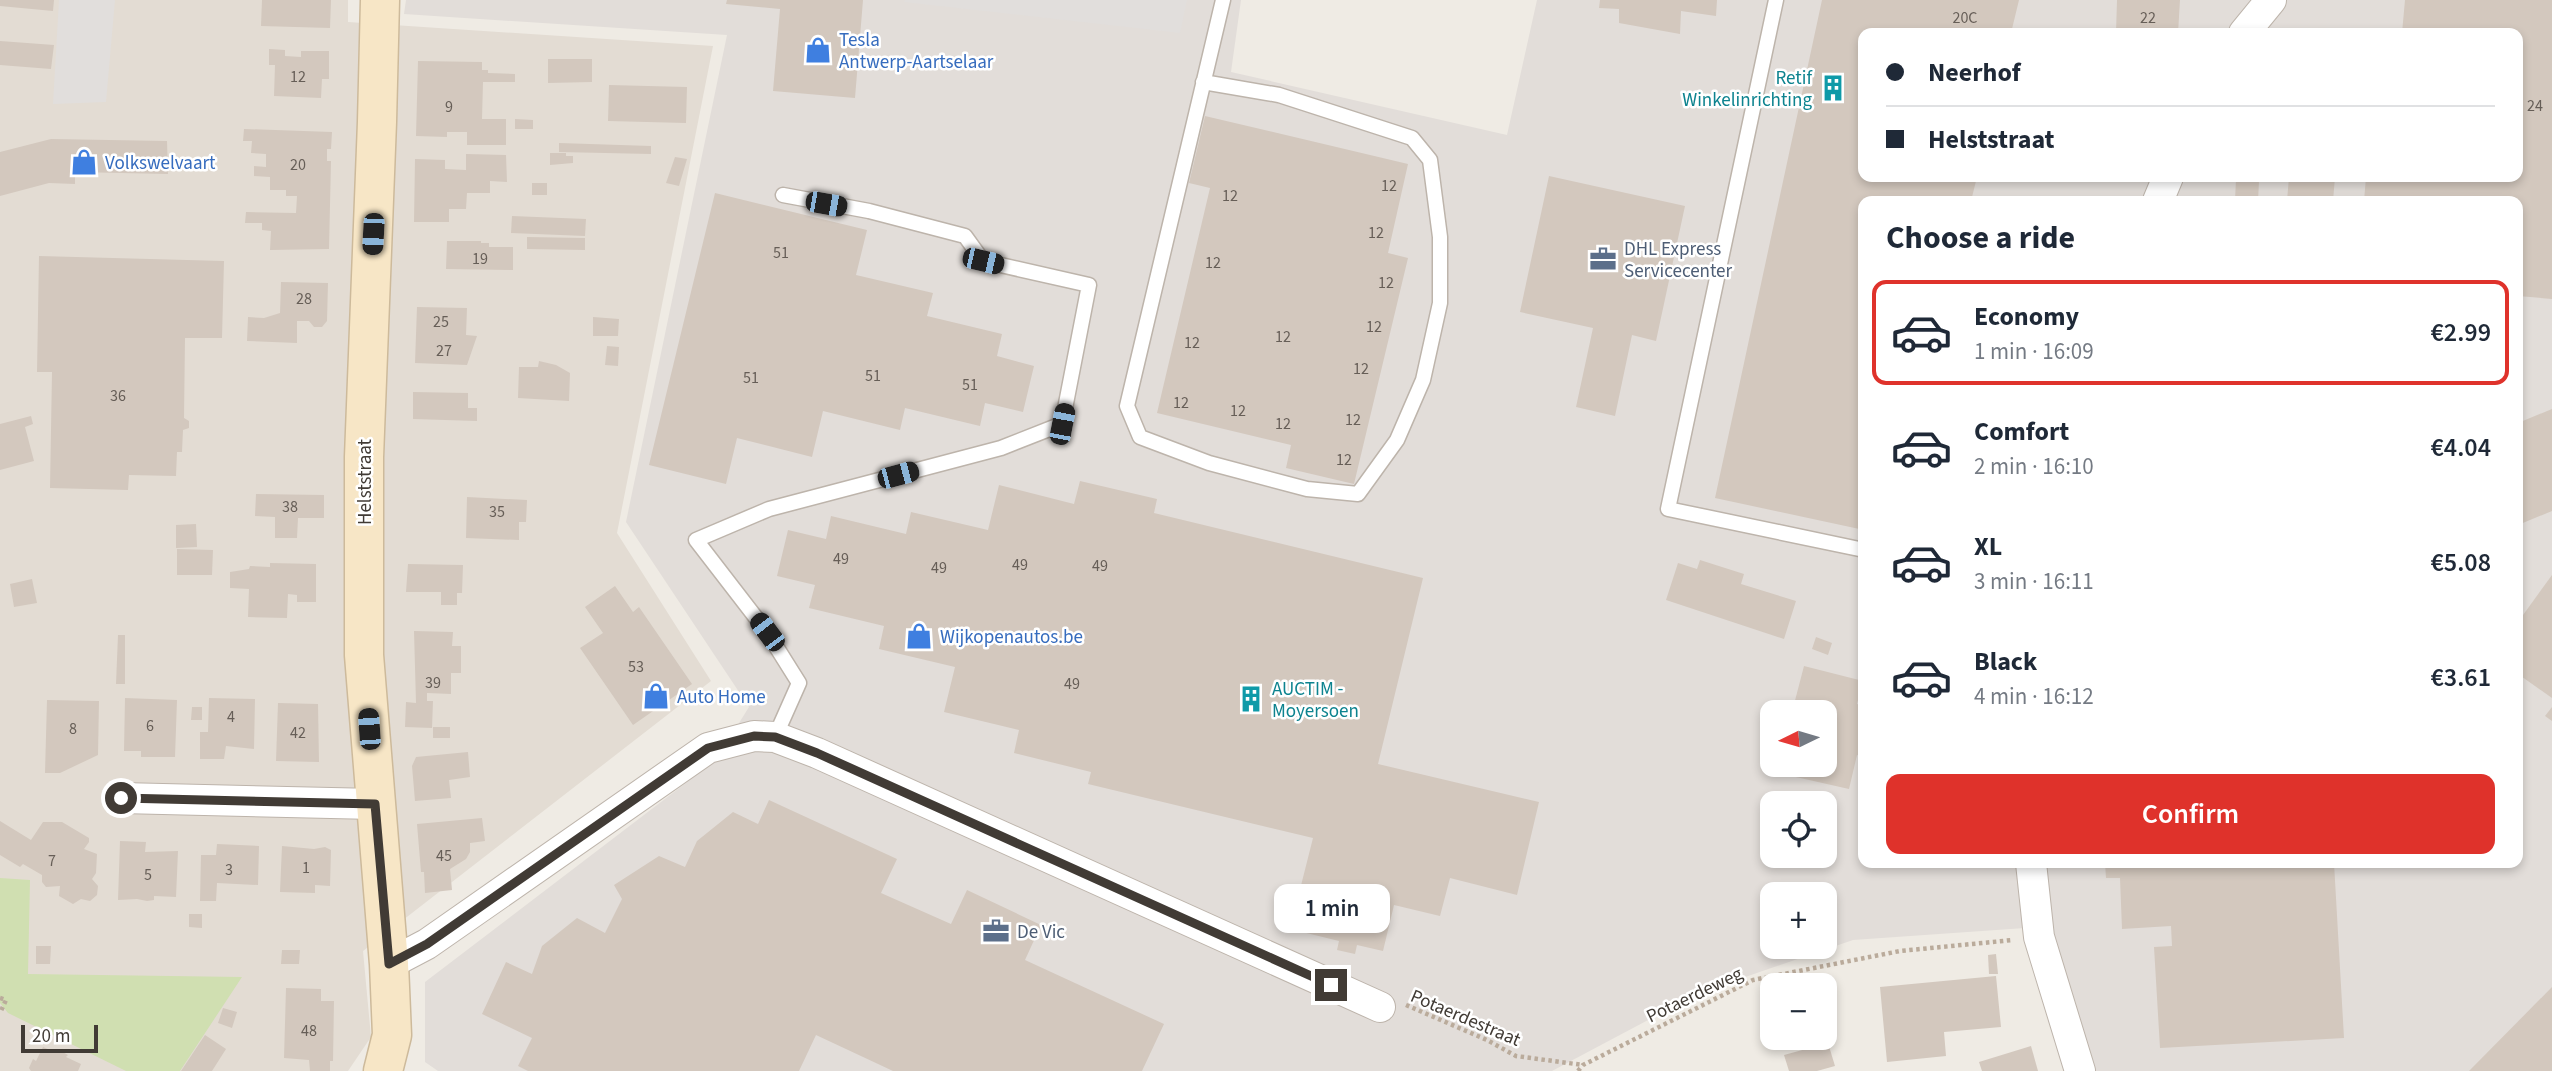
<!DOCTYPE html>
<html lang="en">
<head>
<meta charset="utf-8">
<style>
	:root { --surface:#fff; --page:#f2f2f3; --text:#1f2937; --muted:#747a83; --line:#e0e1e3; --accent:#df322b }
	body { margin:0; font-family:"Source Sans 3",sans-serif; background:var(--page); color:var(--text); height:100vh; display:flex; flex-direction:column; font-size:26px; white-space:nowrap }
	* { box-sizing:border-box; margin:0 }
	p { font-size:23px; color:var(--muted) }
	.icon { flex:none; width:38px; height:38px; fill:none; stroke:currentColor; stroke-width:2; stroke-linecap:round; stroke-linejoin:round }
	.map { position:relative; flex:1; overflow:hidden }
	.drawer { position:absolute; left:1858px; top:196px; width:665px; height:672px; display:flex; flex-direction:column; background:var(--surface); border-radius:14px; box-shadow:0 4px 10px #0003 }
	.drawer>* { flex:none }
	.guide { position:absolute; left:1858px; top:28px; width:665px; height:154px; border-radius:14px; box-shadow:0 4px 10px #0003; display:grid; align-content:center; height:154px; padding:0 28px; background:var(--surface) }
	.needle { width:46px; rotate:265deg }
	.tools { position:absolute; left:1760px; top:700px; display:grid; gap:14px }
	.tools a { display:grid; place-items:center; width:77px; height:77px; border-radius:14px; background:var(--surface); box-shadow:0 4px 10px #0003; font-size:35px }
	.scale { position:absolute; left:21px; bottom:18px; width:77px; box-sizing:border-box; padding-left:7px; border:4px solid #413b35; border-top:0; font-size:19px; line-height:24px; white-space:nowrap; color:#413b35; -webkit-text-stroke:5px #fff; paint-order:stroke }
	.end { position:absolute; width:32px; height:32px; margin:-16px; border:9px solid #413b35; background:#fff; box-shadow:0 0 0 4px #fff }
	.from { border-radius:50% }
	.bubble { position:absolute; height:49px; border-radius:14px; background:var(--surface); box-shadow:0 4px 10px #0003; font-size:23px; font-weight:600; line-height:49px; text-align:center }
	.car { position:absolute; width:21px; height:42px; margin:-21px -10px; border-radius:9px; box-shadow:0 0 5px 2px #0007; background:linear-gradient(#222 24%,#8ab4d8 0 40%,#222 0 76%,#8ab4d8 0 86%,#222 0) }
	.guide b { display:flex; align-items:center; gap:24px; height:66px; font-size:26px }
	.guide b+b { border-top:2px solid var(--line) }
	.guide i { width:18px; height:18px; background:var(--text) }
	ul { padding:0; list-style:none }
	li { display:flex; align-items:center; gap:21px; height:105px; margin:0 14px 10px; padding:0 14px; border:4px solid transparent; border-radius:14px }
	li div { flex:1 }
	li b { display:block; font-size:26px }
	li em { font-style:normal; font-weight:600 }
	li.active { border-color:var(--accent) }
	li>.icon { width:63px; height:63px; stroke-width:1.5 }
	h2 { padding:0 28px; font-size:32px; line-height:84px }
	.cta { display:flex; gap:14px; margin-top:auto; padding:14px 28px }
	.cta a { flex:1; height:80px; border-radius:14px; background:var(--accent); color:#fff; font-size:28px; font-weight:600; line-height:80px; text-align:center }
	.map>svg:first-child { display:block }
</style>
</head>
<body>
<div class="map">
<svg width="2552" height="1071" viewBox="0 0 2552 1071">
	<rect width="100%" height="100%" fill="#efebe4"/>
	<polygon fill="#e3dcd3" points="0,0 348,0 348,22 713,46 617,533 711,681 363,951 371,1037 348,1071 0,1071"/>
	<path fill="#e2ddd9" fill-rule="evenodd" d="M406,0h835l-10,72 276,63 30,-135h1015v1071h-483l-44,-143 -172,12 -154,53 -147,78h-1114l-13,-9v-80l291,-222 33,-53 -123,-185 101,-487 -323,-21zM1864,33h654v144h-654zM1864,201h654v662h-654zM1773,712h52v53h-52zM1773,803h52v53h-52zM1773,894h52v53h-52z"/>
	<polygon fill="#d0dfb1" points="0,878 30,880 28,974 242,977 180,1071 126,1071 8,1013 0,1003"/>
	<g fill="#e1dedc">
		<polygon points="59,0 115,0 106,102 53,104"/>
		<polygon points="905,0 1187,0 1180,33 904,2"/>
	</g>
	<g fill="#d3c8be">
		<polygon points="0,0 54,0 53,11 0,6"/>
		<polygon points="262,0 331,0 330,28 261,26"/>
		<polygon points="727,0 863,0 855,98 773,91 780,9 726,4"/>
		<polygon points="1600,0 1717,0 1716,16 1681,11 1680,34 1619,23 1619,9 1599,8"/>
		<polygon points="1822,0 2019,0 2011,33 1864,33 1864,177 1977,177 1971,201 1864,201 1864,530 1715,498"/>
		<polygon points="2117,0 2180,0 2178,33 2116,33"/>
		<polygon points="2405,0 2552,0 2552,299 2518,296 2518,201 2364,201 2366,177 2518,177 2518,33 2402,33"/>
		<polygon points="0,41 54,45 51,69 0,65"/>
		<polygon points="269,49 285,50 285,56 301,57 301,51 329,51 329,79 322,79 321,98 274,96 275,65 269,65"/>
		<polygon points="548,59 592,59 592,82 548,83"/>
		<polygon points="418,61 482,62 482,70 488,70 488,73 515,74 515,82 483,82 482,119 506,119 506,145 467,145 467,132 447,132 447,137 416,136"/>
		<polygon points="609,85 687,87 686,123 608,121"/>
		<polygon points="1205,116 1408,164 1388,253 1408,258 1354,484 1286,468 1291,445 1157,413 1210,188 1189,183"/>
		<polygon points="515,119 533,120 533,129 515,129"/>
		<polygon points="244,129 332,132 331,149 327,149 327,161 331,161 329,249 270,250 271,231 262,230 262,223 245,223 246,212 296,213 297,196 286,196 286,190 270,190 270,177 254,176 254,166 266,167 266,154 251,153 252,141 243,141"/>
		<polygon points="51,139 167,141 168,174 75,172 75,184 49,183 0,196 0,152"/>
		<polygon points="559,143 651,146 651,154 559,152"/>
		<polygon points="550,153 566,153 566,156 573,156 573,163 550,165"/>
		<polygon points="466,154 506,155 507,182 490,181 490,193 467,193 466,209 449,209 449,222 414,222 415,159 445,160 445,169 466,170"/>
		<polygon points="675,157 687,159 679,186 666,183"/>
		<polygon points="1549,176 1685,206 1656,341 1632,335 1615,416 1576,407 1593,328 1520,312"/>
		<polygon points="2289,177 2335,177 2333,201 2287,201"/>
		<polygon points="2236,179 2259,181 2258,201 2235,201"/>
		<rect x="532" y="183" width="15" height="12"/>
		<polygon points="715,193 867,230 856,275 933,293 927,316 1002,334 997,356 1034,366 1023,412 985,403 980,426 905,408 900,430 823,411 812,457 737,438 726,484 649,465"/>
		<polygon points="512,216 586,219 585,236 511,233"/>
		<polygon points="527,237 585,238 585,250 527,249"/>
		<polygon points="447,241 481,241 481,243 489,243 489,247 513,247 513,270 446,269"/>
		<polygon points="39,256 224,261 222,338 185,338 184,418 189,421 189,428 183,430 182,452 177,452 176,476 129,475 128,490 50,488 52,372 37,372"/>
		<polygon points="281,282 328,283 327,321 322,327 314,327 309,321 297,321 297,343 247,341 248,317 264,318 280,313"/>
		<polygon points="417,307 467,308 466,335 477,336 467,365 415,363"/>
		<polygon points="593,317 619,319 618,336 593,336"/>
		<polygon points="607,346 619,347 618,366 605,365"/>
		<polygon points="539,361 556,365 570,373 569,401 518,398 519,367 538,367"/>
		<polygon points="413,392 468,393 468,408 477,408 477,421 413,419"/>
		<polygon points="2552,409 2552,511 2518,525 2518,423"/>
		<polygon points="31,416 33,424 25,427 34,461 0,470 0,424"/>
		<polygon points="1080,481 1157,499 1154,513 1423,578 1378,764 1539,802 1517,895 1450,878 1440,916 1394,905 1383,951 1357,945 1355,954 1337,950 1339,941 1290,929 1313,838 1088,784 1091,772 1014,753 1019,730 944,712 955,667 879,649 884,626 809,608 815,585 777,576 788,530 826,539 831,516 906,534 911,512 988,530 999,485 1074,504"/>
		<polygon points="256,494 324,495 324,518 298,518 297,538 275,538 275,517 255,516"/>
		<polygon points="467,497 527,500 526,522 519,522 519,540 466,538"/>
		<polygon points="196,524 197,547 176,548 176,525"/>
		<polygon points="177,549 213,550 212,575 177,575"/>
		<polygon points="1700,560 1744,574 1741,584 1796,601 1784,639 1666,600 1678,563 1697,569"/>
		<polygon points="270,563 316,564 316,602 297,602 297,595 288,594 287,618 248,617 249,589 230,588 230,572 249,569 250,566 270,567"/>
		<polygon points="408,564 463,565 462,593 457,593 457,605 441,605 441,592 406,592"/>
		<polygon points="2552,575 2552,698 2518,674 2518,622"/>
		<polygon points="32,579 37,603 14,607 10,584"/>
		<polygon points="615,586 633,612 639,607 692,684 633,725 580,648 603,633 585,607"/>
		<polygon points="414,631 453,632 452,646 461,646 461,673 451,673 451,694 427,693 427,701 433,701 432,728 405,727 406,702 416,703"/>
		<polygon points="118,635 125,635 125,684 116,684"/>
		<polygon points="1816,637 1832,643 1828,655 1812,649"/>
		<polygon points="1804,666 1863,681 1857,704 1864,706 1864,757 1857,755 1849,789 1778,773 1780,765 1825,765 1825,712 1792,712"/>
		<polygon points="125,698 177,700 175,757 141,757 141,751 124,751"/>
		<polygon points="209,698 255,699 254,749 226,746 224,759 200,759 200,732 208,732"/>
		<polygon points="47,700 99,701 98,755 60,773 45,773"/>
		<polygon points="278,703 318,704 319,762 276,761"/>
		<polygon points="192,707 202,707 202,720 191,720"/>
		<polygon points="2552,707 2552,721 2545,716"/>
		<rect x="433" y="727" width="17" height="11"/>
		<polygon points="468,752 470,777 449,780 451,798 415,801 412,766 416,757"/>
		<polygon points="769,800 897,859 881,893 951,924 967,890 1041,925 1025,960 1164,1024 1142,1071 893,1071 816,1035 799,1071 528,1071 518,1066 532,1038 482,1014 506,962 532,974 542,946 577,918 605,933 622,899 614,885 659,856 685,867 697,841 733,812 758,824"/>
		<polygon points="482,818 485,841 470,843 470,852 466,859 450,869 452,890 425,893 424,872 421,872 417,824"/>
		<polygon points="0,821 31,840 43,822 62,822 89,838 89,842 84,849 97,854 96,873 92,879 98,886 97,895 90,901 81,899 73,904 59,896 60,886 46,887 42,882 42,875 23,864 20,867 0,855"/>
		<polygon points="120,841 146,842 145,852 178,851 176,897 154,896 154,900 147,901 137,899 118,900"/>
		<polygon points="217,844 259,846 258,885 217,883 216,901 200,901 201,855 216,855"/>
		<polygon points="282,846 314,849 325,847 331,850 330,886 315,885 315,893 280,892"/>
		<polygon points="2105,863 2334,863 2344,1038 2160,1048 2154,947 2172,946 2171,926 2122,929 2120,878 2106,878"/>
		<polygon points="189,914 202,914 202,928 189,927"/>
		<polygon points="36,946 51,946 50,964 36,964"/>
		<polygon points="282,950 300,950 299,964 281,964"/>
		<polygon points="1996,954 1998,974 1989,974 1988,955"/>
		<polygon points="1996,976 2001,1027 1944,1032 1946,1056 1887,1062 1880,987"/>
		<polygon points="2552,987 2552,1071 2469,1071"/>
		<polygon points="286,988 321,989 321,1001 334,1001 333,1061 330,1061 330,1071 310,1071 309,1060 284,1058"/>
		<polygon points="223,1008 237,1012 232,1028 218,1023"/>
		<polygon points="205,1035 226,1049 212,1071 181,1071"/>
		<polygon points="1828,1043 1835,1066 1817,1071 1789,1071 1784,1055"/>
		<polygon points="2031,1046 2038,1071 1982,1071 1979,1062"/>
		<polygon points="43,1047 57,1053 59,1050 68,1055 66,1057 81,1064 78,1071 31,1071 29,1068 33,1059 36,1061"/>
	</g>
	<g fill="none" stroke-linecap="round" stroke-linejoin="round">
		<g stroke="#bdb4ab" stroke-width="17">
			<g id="lane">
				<polyline points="1776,0 1668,509 1864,550"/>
				<polyline points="1203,82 1279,95 1412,138 1430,160 1440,237 1440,303 1423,380 1397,440 1358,494 1307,489 1209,463 1140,437 1127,406 1223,0"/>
				<polyline points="775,737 799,683 767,632 696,540 769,509 1001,448 1062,424 1089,285 983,261 965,236 869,211 783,195"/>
			</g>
		</g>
		<g stroke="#bdb4ab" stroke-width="32">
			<g id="street">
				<polyline points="2244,33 2271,0"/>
				<polyline points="2158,201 2168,177"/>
				<polyline points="121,798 375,804"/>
				<polyline points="2031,863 2039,937 2080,1071"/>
				<polyline points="389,964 427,944 708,748 754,736 775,737 817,753 1380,1007"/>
			</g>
		</g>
		<g stroke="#cdba9b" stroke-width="41">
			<polyline id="secondary" points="380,0 377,122 364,457 364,655 389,964 392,1035 383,1071"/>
		</g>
		<g stroke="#baab9b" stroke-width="4.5" stroke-dasharray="3.5 3.5" stroke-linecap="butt">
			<polyline points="0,998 6,1000 0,1013"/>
			<polyline points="1406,1005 1487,1040 1516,1056 1583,1065"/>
			<polyline points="1578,1071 1583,1065 1753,980 1900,951 2013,940"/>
		</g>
		<use href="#lane" stroke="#fff" stroke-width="14"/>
		<use href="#street" stroke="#fff" stroke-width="30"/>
		<use href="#secondary" stroke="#f7e6c6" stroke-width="38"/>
	</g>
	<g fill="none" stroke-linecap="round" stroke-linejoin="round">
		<polyline stroke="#413b35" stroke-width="9" points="121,798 375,804 389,964 427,944 708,748 754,736 775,737 817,753 1331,985"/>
	</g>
	<defs>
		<g id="shop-bare" transform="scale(2.1)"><path d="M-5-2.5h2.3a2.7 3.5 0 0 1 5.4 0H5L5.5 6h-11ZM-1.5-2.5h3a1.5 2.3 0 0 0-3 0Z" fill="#3f7fe0" stroke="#fff" stroke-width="2.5" paint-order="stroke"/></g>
		<g id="building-bare" transform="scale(2.1)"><path d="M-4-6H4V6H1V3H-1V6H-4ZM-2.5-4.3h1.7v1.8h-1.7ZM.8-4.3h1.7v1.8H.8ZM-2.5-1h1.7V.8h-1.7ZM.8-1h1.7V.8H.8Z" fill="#0f9aa8" stroke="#fff" stroke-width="2.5" paint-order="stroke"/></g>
		<g id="office-bare" transform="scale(2.1)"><path d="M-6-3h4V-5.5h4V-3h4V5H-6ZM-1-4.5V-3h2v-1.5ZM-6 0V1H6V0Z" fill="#5c6f8a" stroke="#fff" stroke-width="2.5" paint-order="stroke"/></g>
	</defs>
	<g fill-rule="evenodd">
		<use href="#shop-bare" x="818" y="50"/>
		<use href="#building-bare" x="1833" y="88"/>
		<use href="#shop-bare" x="84" y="162"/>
		<use href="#office-bare" x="1603" y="259"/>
		<use href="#shop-bare" x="919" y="636"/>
		<use href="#shop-bare" x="656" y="696"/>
		<use href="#building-bare" x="1251" y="699"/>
		<use href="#office-bare" x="996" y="931"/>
	</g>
	<g text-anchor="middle" stroke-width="5" stroke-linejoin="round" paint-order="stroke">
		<g font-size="16" fill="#665e57">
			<text x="1965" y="23">20C</text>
			<text x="2148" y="23">22</text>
			<text x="298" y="82">12</text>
			<text x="2535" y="111">24</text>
			<text x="449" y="112">9</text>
			<text x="298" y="170">20</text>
			<text x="1389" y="191">12</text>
			<text x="1230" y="201">12</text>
			<text x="1376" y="238">12</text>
			<text x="781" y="258">51</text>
			<text x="480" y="264">19</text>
			<text x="1213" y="268">12</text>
			<text x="1386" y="288">12</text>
			<text x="304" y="304">28</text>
			<text x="441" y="327">25</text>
			<text x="1374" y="332">12</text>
			<text x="1283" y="342">12</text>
			<text x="1192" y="348">12</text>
			<text x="444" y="356">27</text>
			<text x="1361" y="374">12</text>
			<text x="873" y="381">51</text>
			<text x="751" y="383">51</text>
			<text x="970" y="390">51</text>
			<text x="118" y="401">36</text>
			<text x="1181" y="408">12</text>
			<text x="1238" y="416">12</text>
			<text x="1353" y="425">12</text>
			<text x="1283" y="429">12</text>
			<text x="1344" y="465">12</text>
			<text x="290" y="512">38</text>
			<text x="497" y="517">35</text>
			<text x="841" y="564">49</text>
			<text x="1020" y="570">49</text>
			<text x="1100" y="571">49</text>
			<text x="939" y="573">49</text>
			<text x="636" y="672">53</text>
			<text x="433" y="688">39</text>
			<text x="1072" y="689">49</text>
			<text x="231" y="722">4</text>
			<text x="150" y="731">6</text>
			<text x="73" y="734">8</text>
			<text x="298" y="738">42</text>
			<text x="444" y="861">45</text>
			<text x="52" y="866">7</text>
			<text x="306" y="873">1</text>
			<text x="229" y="875">3</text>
			<text x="148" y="880">5</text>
			<text x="309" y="1036">48</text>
		</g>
		<g font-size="19" fill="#366cbe" stroke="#fff" text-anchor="start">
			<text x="839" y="46">Tesla<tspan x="839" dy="22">Antwerp-Aartselaar</tspan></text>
			<text x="105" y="169">Volkswelvaart</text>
			<text x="940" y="643">Wijkopenautos.be</text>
			<text x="677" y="703">Auto Home</text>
		</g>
		<g font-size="19" fill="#0d838f" stroke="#fff" text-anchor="end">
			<text x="1812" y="84">Retif<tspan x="1812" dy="22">Winkelinrichting</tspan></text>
			<text x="1272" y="695" text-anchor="start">AUCTIM -<tspan x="1272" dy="22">Moyersoen</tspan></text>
		</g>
		<g font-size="19" fill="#4e5e75" stroke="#fff" text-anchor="start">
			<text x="1624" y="255">DHL Express<tspan x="1624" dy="22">Servicecenter</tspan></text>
			<text x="1017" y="938">De Vic</text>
		</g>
		<g font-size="19" fill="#413b35" stroke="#fff">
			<text transform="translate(364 482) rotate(-90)" y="7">Helststraat</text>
			<text transform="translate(1694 994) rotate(-26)" y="7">Potaerdeweg</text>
			<text transform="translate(1466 1017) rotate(23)" y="7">Potaerdestraat</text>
		</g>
	</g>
</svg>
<div class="tools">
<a><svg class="needle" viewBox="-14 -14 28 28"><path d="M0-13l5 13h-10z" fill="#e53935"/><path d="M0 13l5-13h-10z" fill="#747a83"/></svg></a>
<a><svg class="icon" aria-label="locate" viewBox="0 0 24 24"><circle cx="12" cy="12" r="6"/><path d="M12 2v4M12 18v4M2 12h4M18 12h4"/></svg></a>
<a>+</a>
<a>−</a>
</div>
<div class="scale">20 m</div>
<i class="end from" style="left:121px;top:798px"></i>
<i class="end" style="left:1331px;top:985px"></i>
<div class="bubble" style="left:1274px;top:884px;width:116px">1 min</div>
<i class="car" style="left:826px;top:204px;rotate:100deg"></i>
<i class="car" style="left:373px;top:234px;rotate:183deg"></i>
<i class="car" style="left:983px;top:261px;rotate:103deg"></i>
<i class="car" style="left:1062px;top:424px;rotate:11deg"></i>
<i class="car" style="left:898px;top:475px;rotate:75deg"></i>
<i class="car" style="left:767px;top:632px;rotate:323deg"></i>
<i class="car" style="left:369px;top:729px;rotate:356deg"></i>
<div class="guide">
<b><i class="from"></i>Neerhof</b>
<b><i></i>Helststraat</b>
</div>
<section class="drawer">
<h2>Choose a ride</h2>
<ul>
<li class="active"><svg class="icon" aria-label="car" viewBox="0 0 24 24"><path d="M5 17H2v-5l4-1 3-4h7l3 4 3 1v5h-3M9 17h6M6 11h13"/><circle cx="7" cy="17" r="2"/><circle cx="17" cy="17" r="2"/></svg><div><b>Economy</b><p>1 min · 16:09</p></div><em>€2.99</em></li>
<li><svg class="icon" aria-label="car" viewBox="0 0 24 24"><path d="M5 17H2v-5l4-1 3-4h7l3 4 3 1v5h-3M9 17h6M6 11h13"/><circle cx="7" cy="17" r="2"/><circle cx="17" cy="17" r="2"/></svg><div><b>Comfort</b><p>2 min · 16:10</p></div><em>€4.04</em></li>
<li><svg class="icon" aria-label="car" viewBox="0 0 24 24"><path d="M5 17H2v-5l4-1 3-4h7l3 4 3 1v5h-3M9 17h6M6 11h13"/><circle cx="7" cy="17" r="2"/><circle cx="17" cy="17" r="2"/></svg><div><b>XL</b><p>3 min · 16:11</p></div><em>€5.08</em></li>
<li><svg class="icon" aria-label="car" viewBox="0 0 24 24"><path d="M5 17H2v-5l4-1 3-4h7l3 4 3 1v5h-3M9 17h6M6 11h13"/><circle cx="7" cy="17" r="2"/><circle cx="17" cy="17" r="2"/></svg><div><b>Black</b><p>4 min · 16:12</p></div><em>€3.61</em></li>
</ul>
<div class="cta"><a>Confirm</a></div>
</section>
</div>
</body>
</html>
